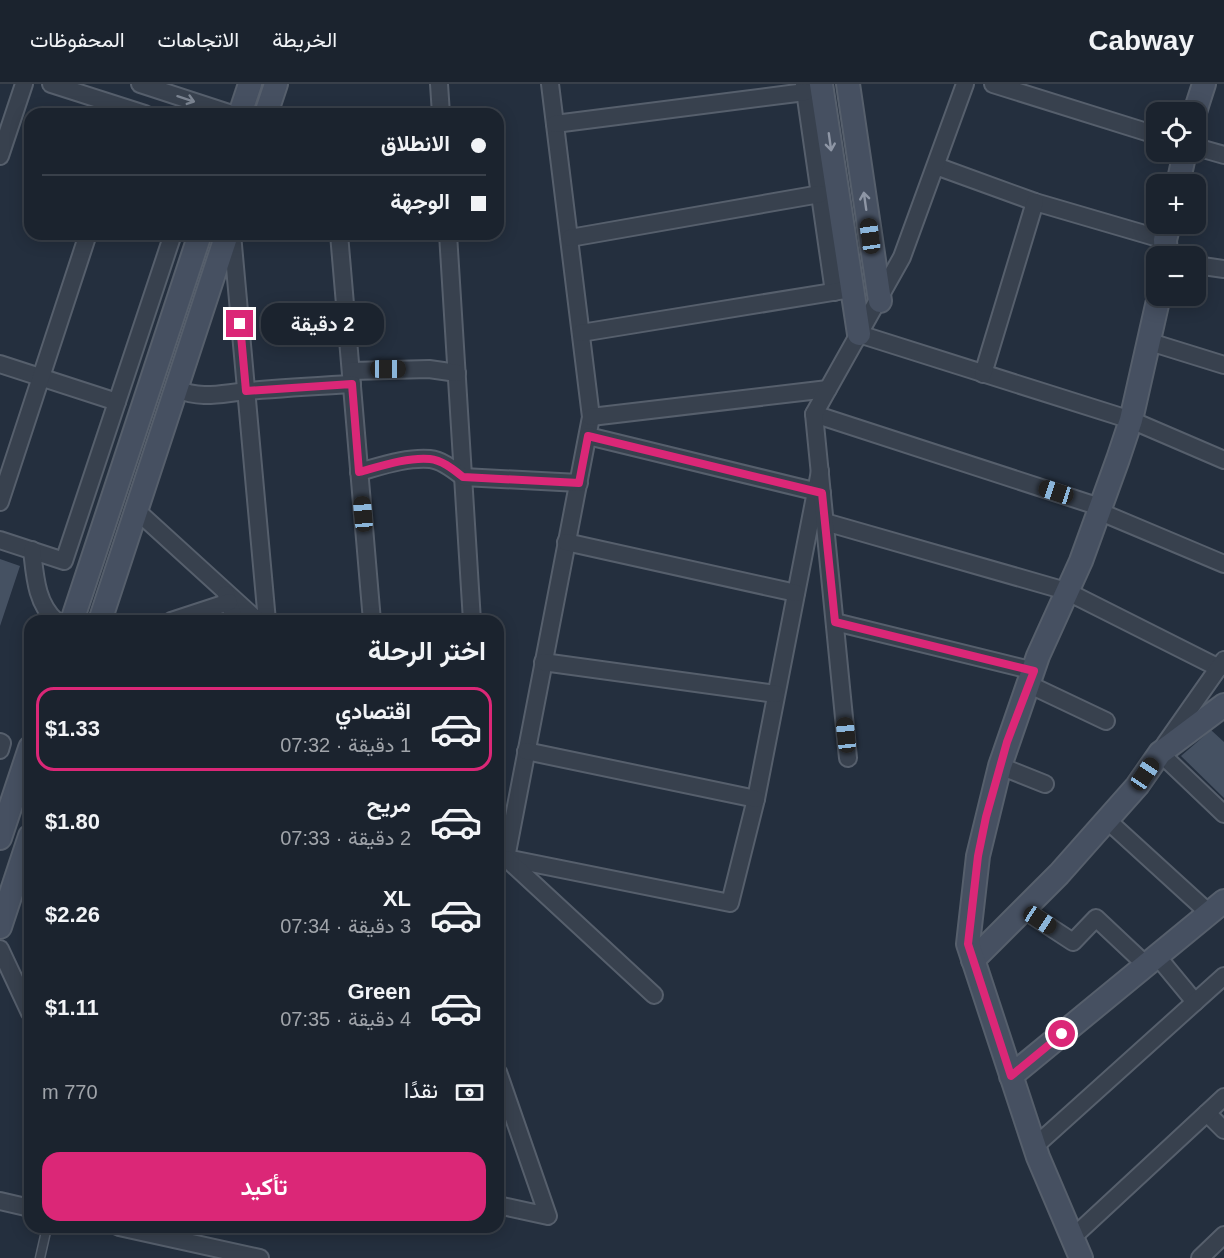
<!DOCTYPE html>
<html lang="ar">
<head>
<meta charset="utf-8">
<style>
	:root { --surface:#1b232e; --page:#282f3a; --text:#f1f3f6; --muted:#a0a4aa; --line:#39404a; --accent:#db2777 }
	body { margin:0; font-family:Arial,Vazirmatn,sans-serif; background:var(--page); color:var(--text); direction:rtl; height:100vh; display:flex; flex-direction:column; font-size:22px; white-space:nowrap }
	* { box-sizing:border-box; margin:0 }
	p { font-size:20px; color:var(--muted) }
	.icon { flex:none; width:33px; height:33px; fill:none; stroke:currentColor; stroke-width:2; stroke-linecap:round; stroke-linejoin:round }
	.map { position:relative; flex:1; overflow:hidden; direction:ltr }
	.drawer { position:absolute; left:24px; top:531px; width:480px; height:618px; display:flex; flex-direction:column; background:var(--surface); border-radius:18px; box-shadow:0 3px 15px #0003,0 0 0 2px var(--line); direction:rtl }
	.drawer>* { flex:none }
	.banner { position:absolute; left:24px; top:24px; width:480px; height:132px; border-radius:18px; box-shadow:0 3px 15px #0003,0 0 0 2px var(--line); direction:rtl; display:grid; align-content:center; height:132px; padding:0 18px; background:var(--surface) }
	.fabs { position:absolute; left:1146px; top:18px; display:grid; gap:12px }
	.fabs a { display:grid; place-items:center; width:60px; height:60px; border-radius:12px; background:var(--surface); box-shadow:0 3px 15px #0003,0 0 0 2px var(--line); font-size:30px }
	.end { position:absolute; width:27px; height:27px; margin:-14px; border:8px solid #db2777; background:#fff; box-shadow:0 0 0 3px #fff }
	.from { border-radius:50% }
	.bubble { position:absolute; height:42px; border-radius:18px; background:var(--surface); box-shadow:0 3px 15px #0003,0 0 0 2px var(--line); font-size:20px; font-weight:600; line-height:42px; text-align:center; direction:rtl }
	.car { position:absolute; width:18px; height:36px; margin:-18px -9px; border-radius:8px; box-shadow:0 0 4px 2px #0007; background:linear-gradient(#222 24%,#8ab4d8 0 40%,#222 0 76%,#8ab4d8 0 86%,#222 0) }
	.banner b { display:flex; align-items:center; gap:21px; height:57px; font-size:22px }
	.banner b+b { border-top:2px solid var(--line) }
	.banner i { width:15px; height:15px; background:var(--text) }
	ul { padding:0; list-style:none }
	li { display:flex; align-items:center; gap:18px; height:84px; margin:0 12px 9px; padding:0 6px; border:3px solid transparent; border-radius:18px }
	li div { flex:1 }
	li b { display:block; font-size:22px }
	li em { font-style:normal; font-weight:600 }
	li.current { border-color:var(--accent) }
	li>.icon { width:54px; height:54px; stroke-width:1.5 }
	h2 { padding:0 18px; font-size:27px; line-height:72px }
	.pay { display:flex; align-items:center; gap:15px; height:66px; padding:0 18px; font-size:22px }
	.pay p { margin-inline-start:auto }
	.cta { display:flex; gap:12px; margin-top:auto; padding:12px 18px }
	.cta a { flex:1; height:69px; border-radius:18px; background:var(--accent); color:#fff; font-size:24px; font-weight:600; line-height:69px; text-align:center }
	header { display:flex; align-items:center; gap:36px; box-sizing:border-box; height:84px; padding:0 30px; background:var(--surface); border-bottom:2px solid var(--line) }
	header strong { font-size:28px }
	nav { display:flex; gap:33px; margin-inline-start:auto; font-size:21px }
	.map>svg:first-child { display:block }
</style>
</head>
<body>
<header>
<strong>Cabway</strong>
<nav><a>الخريطة</a><a>الاتجاهات</a><a>المحفوظات</a></nav>
</header>
<div class="map">
<svg width="1224" height="1174" viewBox="0 0 1224 1174">
	<rect width="100%" height="100%" fill="#242f3e"/>
	<g fill="#455162">
		<polygon points="0,475 20,482 0,542"/>
		<polygon points="1211,646 1224,658 1224,714 1181,672"/>
	</g>
	<g fill="none" stroke-linecap="round" stroke-linejoin="round">
		<g stroke="#565f6c" stroke-width="11">
			<polyline id="lane" points="40,1174 47,1143"/>
		</g>
		<g stroke="#565f6c" stroke-width="20">
			<g id="street">
				<polyline points="51,0 145,30"/>
				<polyline points="140,0 232,30"/>
				<polyline points="439,0 441,30"/>
				<polyline points="550,0 591,333 506,774 730,819 756,715 820,387"/>
				<polyline points="804,0 834,208"/>
				<polyline points="993,0 1156,51"/>
				<polyline points="555,40 805,8"/>
				<polyline points="1196,63 1224,71"/>
				<polyline points="0,72 24,0"/>
				<polyline points="936,82 1035,118 1165,156"/>
				<polyline points="232,150 267,537"/>
				<polyline points="339,150 372,537"/>
				<polyline points="448,150 472,537"/>
				<polyline points="570,154 820,110"/>
				<polyline points="1196,181 1224,185"/>
				<polyline points="581,249 851,205"/>
				<polyline points="859,250 1131,336 1224,376"/>
				<polyline points="1150,258 1224,281"/>
				<polyline points="0,280 117,318"/>
				<polyline points="351,287 429,285 457,289"/>
				<polyline points="983,290 1035,118"/>
				<path d="M176,305c28,11 45,4 73,2 34,-3 69,-5 103,-7"/>
				<polyline points="814,330 1100,423"/>
				<polyline points="591,333 828,305"/>
				<polyline points="588,352 822,409"/>
				<path d="M359,388c22,-6 48,-15 71,-13 12,1 24,11 33,18l116,6"/>
				<polyline points="0,418 88,150"/>
				<polyline points="136,426 258,537"/>
				<polyline points="1098,427 1224,480"/>
				<polyline points="825,438 1066,507 1219,584"/>
				<polyline points="0,456 64,477 173,150"/>
				<polyline points="566,458 796,509"/>
				<path d="M32,466c3,26 4,53 24,71"/>
				<polyline points="226,510 235,537"/>
				<polyline points="171,537 229,518"/>
				<polyline points="835,538 1034,587"/>
				<polyline points="543,578 776,610"/>
				<polyline points="1028,600 1106,637"/>
				<polyline points="0,658 2,659 0,666"/>
				<polyline points="1165,660 1224,576"/>
				<polyline points="526,667 756,715"/>
				<polyline points="1160,669 1224,730"/>
				<polyline points="848,674 814,330 902,173 965,0"/>
				<polyline points="1000,682 1045,700"/>
				<polyline points="1107,736 1209,829"/>
				<polyline points="507,775 654,911"/>
				<polyline points="1024,826 1073,858 1096,834 1146,881"/>
				<polyline points="0,865 30,929"/>
				<polyline points="1157,872 1195,918"/>
				<polyline points="498,988 548,1132 498,1121"/>
				<polyline points="1207,1029 1224,1046"/>
				<polyline points="1034,1063 1224,892"/>
				<polyline points="0,1117 30,1124"/>
				<polyline points="119,1143 260,1174"/>
				<polyline points="1072,1154 1224,1013"/>
				<polyline points="1200,1174 1224,1151"/>
			</g>
		</g>
		<g stroke="#565f6c" stroke-width="26">
			<g id="secondary">
				<polyline points="821,0 859,250"/>
				<polyline points="848,0 880,217"/>
				<polyline points="1195,28 1204,0"/>
				<polyline points="240,30 250,0"/>
				<polyline points="266,30 276,0"/>
				<polyline points="1178,100 1185,68"/>
				<polyline points="1166,172 1165,156 1169,140"/>
				<polyline points="72,537 200,150"/>
				<polyline points="100,537 227,150"/>
				<polyline points="0,754 30,664"/>
				<polyline points="0,843 30,752"/>
				<polyline points="973,876 1059,790 1137,702 1160,669 1224,621"/>
				<polyline points="1011,992 1224,817"/>
				<polyline points="1081,1174 1038,1073 968,860 978,772 1000,682 1038,572 1081,477 1118,375 1131,336 1159,212"/>
			</g>
		</g>
		<use href="#lane" stroke="#38414e" stroke-width="8"/>
		<use href="#street" stroke="#38414e" stroke-width="16"/>
		<use href="#secondary" stroke="#465061" stroke-width="22"/>
	</g>
	<defs><path id="oneway-shaft" d="M-6 0H5M1.5-3L5.5 0L1.5 3" fill="none" stroke-width="1.6" stroke-linecap="round" stroke-linejoin="round" transform="scale(1.5)"/></defs>
	<use stroke="#7c8592" href="#oneway-shaft" transform="translate(186 15) rotate(18)"/>
	<g stroke="#8e96a5">
		<use href="#oneway-shaft" transform="translate(830 58) rotate(82)"/>
		<use href="#oneway-shaft" transform="translate(865 117) rotate(-98)"/>
	</g>
	<g fill="none" stroke-linecap="round" stroke-linejoin="round">
		<path stroke="#db2777" stroke-width="8" d="M240,240l6,67 106,-7 7,88c22,-6 48,-15 71,-13 12,1 24,11 33,18l116,6 9,-47 234,57 13,129 199,49 -27,71 -21,75 -8,39 -10,88 43,132 51,-42"/>
	</g>
</svg>
<div class="fabs">
<a><svg class="icon" aria-label="locate" viewBox="0 0 24 24"><circle cx="12" cy="12" r="6"/><path d="M12 2v4M12 18v4M2 12h4M18 12h4"/></svg></a>
<a>+</a>
<a>−</a>
</div>
<i class="end from" style="left:1062px;top:950px"></i>
<i class="end" style="left:240px;top:240px"></i>
<div class="bubble" style="left:261px;top:219px;width:123px">2 دقيقة</div>
<i class="car" style="left:870px;top:152px;rotate:352deg"></i>
<i class="car" style="left:388px;top:285px;rotate:90deg"></i>
<i class="car" style="left:1056px;top:408px;rotate:288deg"></i>
<i class="car" style="left:363px;top:430px;rotate:355deg"></i>
<i class="car" style="left:846px;top:651px;rotate:354deg"></i>
<i class="car" style="left:1145px;top:690px;rotate:34deg"></i>
<i class="car" style="left:1040px;top:836px;rotate:123deg"></i>
<div class="banner">
<b><i class="from"></i>الانطلاق</b>
<b><i></i>الوجهة</b>
</div>
<section class="drawer">
<h2>اختر الرحلة</h2>
<ul>
<li class="current"><svg class="icon" aria-label="car" viewBox="0 0 24 24"><path d="M5 17H2v-5l4-1 3-4h7l3 4 3 1v5h-3M9 17h6M6 11h13"/><circle cx="7" cy="17" r="2"/><circle cx="17" cy="17" r="2"/></svg><div><b>اقتصادي</b><p>1 دقيقة · 07:32</p></div><em>$1.33</em></li>
<li><svg class="icon" aria-label="car" viewBox="0 0 24 24"><path d="M5 17H2v-5l4-1 3-4h7l3 4 3 1v5h-3M9 17h6M6 11h13"/><circle cx="7" cy="17" r="2"/><circle cx="17" cy="17" r="2"/></svg><div><b>مريح</b><p>2 دقيقة · 07:33</p></div><em>$1.80</em></li>
<li><svg class="icon" aria-label="car" viewBox="0 0 24 24"><path d="M5 17H2v-5l4-1 3-4h7l3 4 3 1v5h-3M9 17h6M6 11h13"/><circle cx="7" cy="17" r="2"/><circle cx="17" cy="17" r="2"/></svg><div><b>XL</b><p>3 دقيقة · 07:34</p></div><em>$2.26</em></li>
<li><svg class="icon" aria-label="car" viewBox="0 0 24 24"><path d="M5 17H2v-5l4-1 3-4h7l3 4 3 1v5h-3M9 17h6M6 11h13"/><circle cx="7" cy="17" r="2"/><circle cx="17" cy="17" r="2"/></svg><div><b>Green</b><p>4 دقيقة · 07:35</p></div><em>$1.11</em></li>
</ul>
<div class="pay"><svg class="icon" aria-label="cash" viewBox="0 0 24 24"><path d="M3 7h18v10H3z"/><circle cx="12" cy="12" r="2"/></svg>نقدًا<p>770 m</p></div>
<div class="cta"><a>تأكيد</a></div>
</section>
</div>
</body>
</html>
